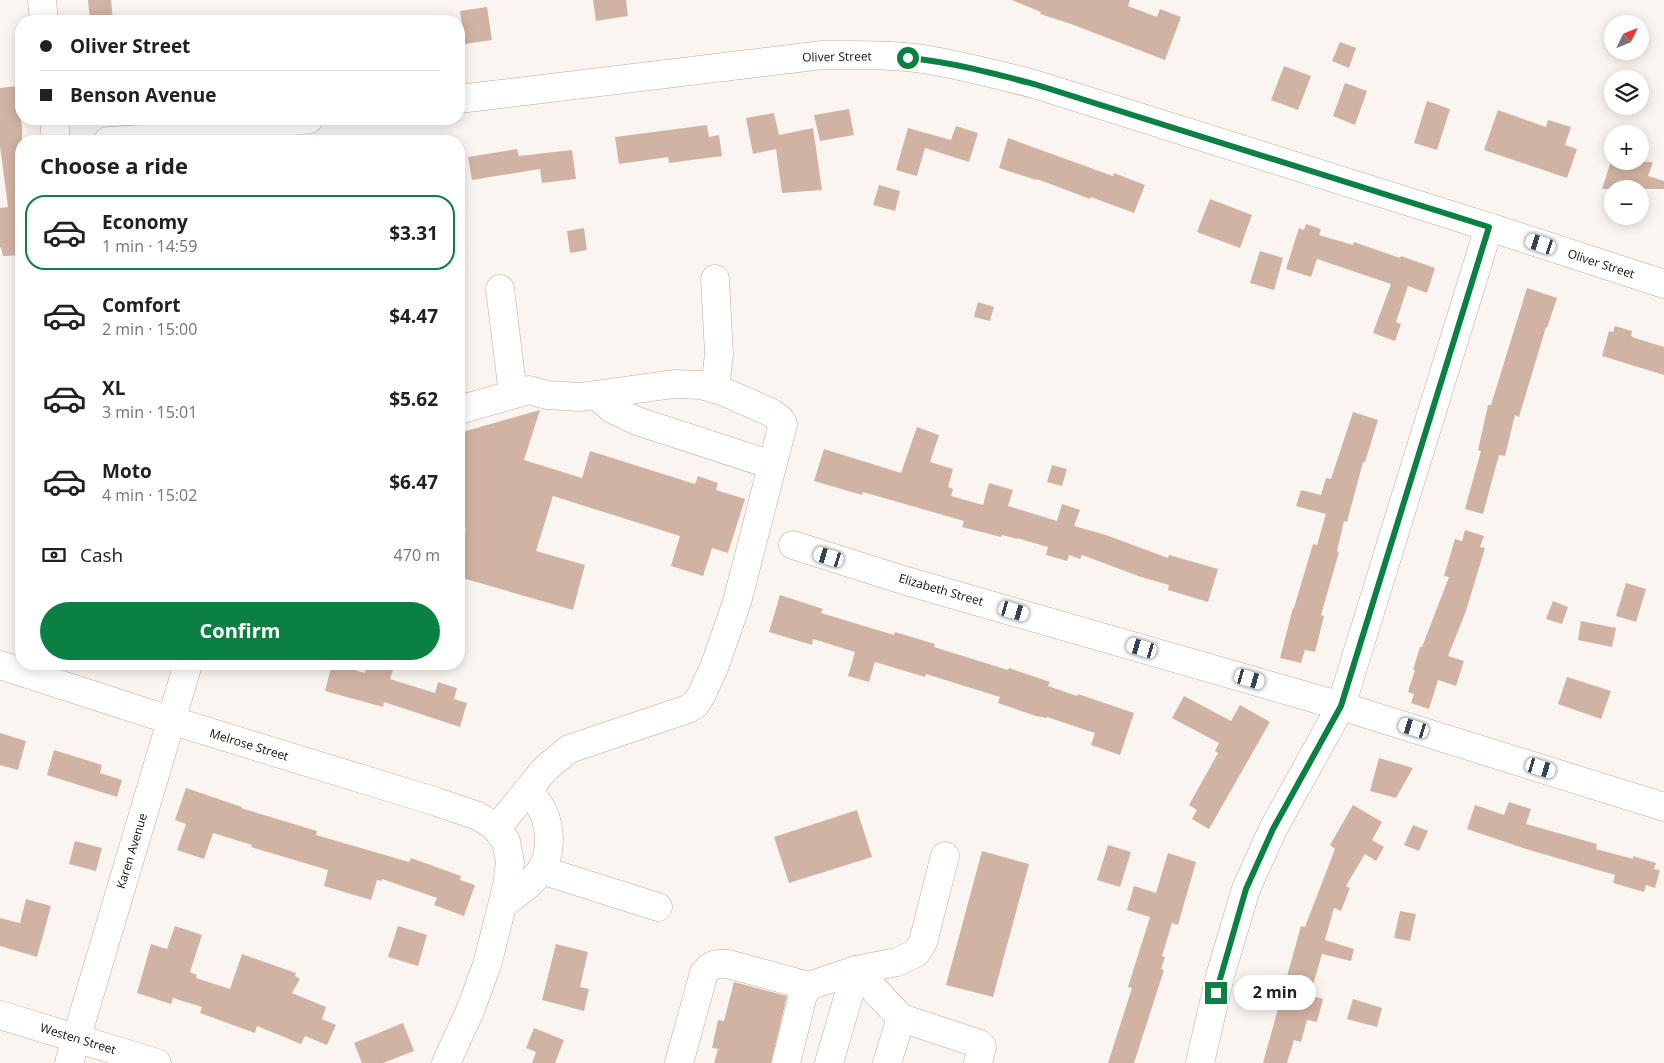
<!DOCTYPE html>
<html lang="en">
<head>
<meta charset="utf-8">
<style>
	:root { --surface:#fff; --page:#f6f6f6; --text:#202124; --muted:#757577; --line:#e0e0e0; --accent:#0b8043 }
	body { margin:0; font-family:"Open Sans",sans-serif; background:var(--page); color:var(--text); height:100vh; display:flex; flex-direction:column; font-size:19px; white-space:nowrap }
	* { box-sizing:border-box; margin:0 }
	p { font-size:16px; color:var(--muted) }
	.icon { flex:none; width:28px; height:28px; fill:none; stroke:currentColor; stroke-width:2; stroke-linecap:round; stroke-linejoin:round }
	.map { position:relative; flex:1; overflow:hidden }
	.panel { position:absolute; left:15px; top:135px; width:450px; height:535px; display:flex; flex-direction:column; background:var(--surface); border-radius:20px; box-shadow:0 2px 12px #0003 }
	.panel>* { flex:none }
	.banner { position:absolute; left:15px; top:15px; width:450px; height:110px; border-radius:20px; box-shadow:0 2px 12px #0003; display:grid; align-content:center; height:110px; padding:0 25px; background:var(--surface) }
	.needle { width:32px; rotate:47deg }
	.buttons { position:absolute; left:1604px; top:15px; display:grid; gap:10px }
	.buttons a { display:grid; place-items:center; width:45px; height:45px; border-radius:50%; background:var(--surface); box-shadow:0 2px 12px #0003; font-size:25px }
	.end { position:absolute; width:22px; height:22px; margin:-11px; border:6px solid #0b8043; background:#fff; box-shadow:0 0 0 2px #fff }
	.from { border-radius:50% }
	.bubble { position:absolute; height:35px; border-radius:18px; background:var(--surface); box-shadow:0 2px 12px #0003; font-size:16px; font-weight:700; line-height:35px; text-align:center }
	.car { position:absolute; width:15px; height:30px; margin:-15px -8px; border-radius:6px; box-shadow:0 0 4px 1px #0007; background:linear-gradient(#fff 24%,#345 0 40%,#fff 0 76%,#345 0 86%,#fff 0) }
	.banner b { display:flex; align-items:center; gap:18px; height:48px; font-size:19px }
	.banner b+b { border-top:1px solid var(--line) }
	.banner i { width:12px; height:12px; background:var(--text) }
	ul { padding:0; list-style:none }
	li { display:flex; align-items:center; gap:15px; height:75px; margin:0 10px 8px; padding:0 15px; border:2px solid transparent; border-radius:20px }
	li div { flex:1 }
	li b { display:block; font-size:19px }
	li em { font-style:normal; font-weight:700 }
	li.selected { border-color:var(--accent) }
	li>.icon { width:45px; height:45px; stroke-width:1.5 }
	h2 { padding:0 25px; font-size:22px; line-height:60px }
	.pay { display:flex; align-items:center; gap:12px; height:55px; padding:0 25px; font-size:19px }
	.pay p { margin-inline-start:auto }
	.primary-button { display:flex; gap:10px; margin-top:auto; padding:10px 25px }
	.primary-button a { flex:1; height:58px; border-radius:30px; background:var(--accent); color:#fff; font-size:20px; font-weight:700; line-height:58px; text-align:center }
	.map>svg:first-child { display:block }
</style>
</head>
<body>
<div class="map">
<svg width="1664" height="1063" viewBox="0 0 1664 1063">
	<rect width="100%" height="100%" fill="#fbf5f1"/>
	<g fill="#d1b3a3">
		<polygon points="88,0 111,0 113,21 90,21"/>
		<polygon points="593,0 626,0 628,16 596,21"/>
		<polygon points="1012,0 1130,0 1128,6 1157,17 1160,9 1181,17 1165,60 1071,24 1040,14 1041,12"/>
		<polygon points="487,7 492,40 465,44 460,11"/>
		<polygon points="1340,42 1356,48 1349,68 1332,61"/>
		<polygon points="1284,66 1311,76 1298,110 1271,100"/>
		<polygon points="1345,83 1367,91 1355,125 1333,116"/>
		<polygon points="17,86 22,129 21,255 3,256 1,247 0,248 0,208 8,207 0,146 0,88"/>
		<polygon points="1427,101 1450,109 1437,150 1414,143"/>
		<polygon points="849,109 854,135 820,141 814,115"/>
		<polygon points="1498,110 1546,127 1548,120 1571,127 1565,145 1577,149 1567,178 1484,150"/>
		<polygon points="774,113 779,135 813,128 822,190 782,193 776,149 753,154 746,118"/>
		<polygon points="707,125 709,137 719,135 722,156 669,163 668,157 619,164 615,137"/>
		<polygon points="956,126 978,133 969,162 925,148 917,176 896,170 908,128 951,140"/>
		<polygon points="1008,138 1113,176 1114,173 1145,185 1134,213 1091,197 1090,199 1037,179 1036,180 999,168"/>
		<polygon points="517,149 519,156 572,150 576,179 542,183 540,169 472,180 468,157"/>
		<polygon points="1611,161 1653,162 1648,176 1664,181 1664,189 1602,189"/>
		<polygon points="879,185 900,191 895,211 873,205"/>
		<polygon points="1210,199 1252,215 1240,248 1197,232"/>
		<polygon points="1306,224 1321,229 1319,235 1353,245 1354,242 1400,258 1401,256 1435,268 1427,293 1408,286 1396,322 1401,324 1395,341 1373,333 1391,284 1317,259 1311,277 1286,269 1299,228 1304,230"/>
		<polygon points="584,228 587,250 570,253 567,231"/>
		<polygon points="1260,251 1283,258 1274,290 1250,283"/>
		<polygon points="1527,288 1557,298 1547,328 1546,327 1519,417 1515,415 1505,456 1499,455 1483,514 1465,509 1481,451 1478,450 1488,405 1491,405"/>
		<polygon points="978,302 994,307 990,321 974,317"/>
		<polygon points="1615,326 1632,331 1631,336 1635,338 1664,347 1664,375 1602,356 1609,331 1613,332"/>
		<polygon points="540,410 524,460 582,478 590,451 695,484 698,476 718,483 716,490 745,499 728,553 712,548 703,576 671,566 680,536 553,496 536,551 585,565 573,610 459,577 459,552 466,528 459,526 459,433"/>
		<polygon points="1353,412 1378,420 1365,462 1363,462 1347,522 1344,521 1337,551 1339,552 1321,615 1324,616 1315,652 1305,650 1301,663 1280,658 1293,608 1294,608 1313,544 1317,545 1326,514 1296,506 1301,490 1321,495 1326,478 1331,479"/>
		<polygon points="917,427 939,435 930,462 953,469 948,487 953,489 951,496 983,505 989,483 1013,490 1008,506 1057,521 1062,504 1080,510 1074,526 1106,535 1168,558 1169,555 1218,569 1208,602 1168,590 1169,585 1141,577 1082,555 1080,559 1069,555 1067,561 1046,555 1048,547 1017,538 1017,539 1002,535 1001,537 962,527 964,521 863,492 862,495 814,481 824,449 901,473"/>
		<polygon points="1052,465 1067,469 1062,486 1047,482"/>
		<polygon points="1465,530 1484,536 1480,547 1485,548 1466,611 1448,656 1464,661 1456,686 1438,680 1429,709 1411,703 1414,694 1408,692 1415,670 1413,670 1420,647 1422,647 1449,577 1444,576 1455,539 1462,541"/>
		<polygon points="1626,583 1646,589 1636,622 1616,616"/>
		<polygon points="780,595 823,609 821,613 894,635 895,632 935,644 934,647 1008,670 1009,668 1050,682 1048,686 1077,696 1078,694 1134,713 1120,755 1091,745 1095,733 1047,717 1046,718 1036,716 998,703 1000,697 926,674 925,677 875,662 869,682 848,676 855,652 813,639 812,645 769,632"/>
		<polygon points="1553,601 1568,607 1562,624 1546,619"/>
		<polygon points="1581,621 1616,628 1612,647 1578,640"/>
		<polygon points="332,664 365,673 367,664 395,664 390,679 435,693 438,682 457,688 454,699 467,703 460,727 384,702 383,707 325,691"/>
		<polygon points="1567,677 1611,691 1601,719 1558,704"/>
		<polygon points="1184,696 1231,721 1240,705 1270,722 1209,829 1192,819 1197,810 1189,805 1218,753 1215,751 1219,743 1172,718"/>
		<polygon points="0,733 26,741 18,770 0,765"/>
		<polygon points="54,750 102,765 100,773 122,780 117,797 47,775"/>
		<polygon points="1379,758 1413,768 1396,798 1370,791"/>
		<polygon points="186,788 242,807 241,808 317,831 316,835 409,862 411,858 461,876 460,880 475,885 464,916 434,905 437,898 382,879 382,881 377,880 371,900 324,886 328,870 251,847 252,845 213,833 204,859 177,850 186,824 175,820"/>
		<polygon points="1509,802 1531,809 1526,824 1597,844 1596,849 1633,859 1633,856 1656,863 1654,869 1660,870 1655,888 1646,885 1644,892 1613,883 1615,875 1526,849 1467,829 1475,805 1504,815"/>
		<polygon points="1353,805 1382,822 1372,840 1384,847 1376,861 1365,854 1346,886 1350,888 1341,911 1334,908 1325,940 1354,949 1351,961 1322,954 1310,995 1323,999 1317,1022 1307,1020 1301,1042 1294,1040 1287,1063 1263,1063 1301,926 1305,927 1335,849 1330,845"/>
		<polygon points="857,810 872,857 789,883 774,837"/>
		<polygon points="1413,825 1428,831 1419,851 1404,845"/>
		<polygon points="75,841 102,848 96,871 69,864"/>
		<polygon points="1108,845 1131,852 1120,887 1097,880"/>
		<polygon points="982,851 1029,864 993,997 946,985"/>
		<polygon points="1168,853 1196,862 1178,925 1172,923 1162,956 1165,957 1161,969 1164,970 1134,1063 1108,1063 1132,988 1128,987 1150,917 1127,910 1134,886 1156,893"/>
		<polygon points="26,899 51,906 37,957 0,946 0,918 20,923"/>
		<polygon points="1400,911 1416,914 1410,941 1394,938"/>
		<polygon points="175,926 202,935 190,972 197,975 196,978 230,989 242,954 296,973 295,976 300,979 292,993 326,1007 322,1019 336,1025 327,1045 305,1036 301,1044 257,1026 255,1033 200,1013 202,1007 173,998 171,1004 137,993 151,944 167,949"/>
		<polygon points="398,926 427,935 418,966 388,957"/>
		<polygon points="556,944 588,952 580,987 589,989 584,1011 542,1000"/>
		<polygon points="734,982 787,996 771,1063 714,1063 718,1049 712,1048 718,1020 724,1021"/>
		<polygon points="1353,999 1382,1008 1377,1027 1347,1019"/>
		<polygon points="403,1023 414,1051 383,1063 362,1063 354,1043"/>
		<polygon points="534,1028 564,1040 555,1063 532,1063 536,1052 526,1048"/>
	</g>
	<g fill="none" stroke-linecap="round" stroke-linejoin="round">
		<g stroke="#c2a895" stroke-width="29">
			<g id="minor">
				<polyline points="42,0 44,21"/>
				<path d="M459,99l363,-44c35,0 72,-1 107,5 35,6 70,15 105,24l455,143 175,57"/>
				<polyline points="54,119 56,141"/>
				<polyline points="108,141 173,137 309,119"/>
				<polyline points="715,279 719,354 715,389"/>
				<polyline points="500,289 513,394"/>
				<polyline points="596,395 612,409 637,421 772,465"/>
				<polyline points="459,410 529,390 547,395 580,397 674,384 701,385 722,391 770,412 780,419 783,424 737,602 715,665 702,694 695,705 688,709 569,749 545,769 496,829"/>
				<polyline points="793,545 903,580 1341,706 1664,807"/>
				<polyline points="0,665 170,720 437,802 478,816 494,826 506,841 510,862 507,886 487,965 470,1011 446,1063"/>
				<polyline points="541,870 658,907"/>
				<path d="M503,904c13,-10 29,-20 38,-34 12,-19 10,-49 -3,-67 -3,-4 -7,-8 -11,-12"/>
				<polyline points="856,970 901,1018 887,1063"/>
				<polyline points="0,1015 157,1063"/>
				<polyline points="901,1018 980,1044 982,1047 978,1063"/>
				<polyline points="69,1063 188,664"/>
				<path d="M679,1063l25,-90c8,-9 12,-10 24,-9l81,22"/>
				<polyline points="786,1063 803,995 809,986 856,970 897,962 916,953 923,942 945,856"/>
				<polyline points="829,1063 856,970"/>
				<polyline points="1200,1063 1220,976 1246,889 1273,829 1341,706 1489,227"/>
			</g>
		</g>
		<use href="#minor" stroke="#fff" stroke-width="28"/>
	</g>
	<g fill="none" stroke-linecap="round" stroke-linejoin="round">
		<path stroke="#0b8043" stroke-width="6" d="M908,58c43,4 84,15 126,26l455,143 -148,479 -68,123 -27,60 -30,104"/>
	</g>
	<g text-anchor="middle" stroke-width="5" stroke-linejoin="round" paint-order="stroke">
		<g font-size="12" fill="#160d07" stroke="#fff">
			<text transform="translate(837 57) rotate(-1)" y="4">Oliver Street</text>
			<text transform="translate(1601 264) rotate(18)" y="4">Oliver Street</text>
			<text transform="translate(941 590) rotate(16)" y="4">Elizabeth Street</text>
			<text transform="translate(249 745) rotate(17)" y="4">Melrose Street</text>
			<text transform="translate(132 851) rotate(-73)" y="4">Karen Avenue</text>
			<text transform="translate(78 1039) rotate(17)" y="4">Westen Street</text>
		</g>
	</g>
</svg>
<div class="buttons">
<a><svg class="needle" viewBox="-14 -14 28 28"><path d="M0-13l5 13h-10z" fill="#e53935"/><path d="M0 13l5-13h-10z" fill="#757577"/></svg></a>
<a><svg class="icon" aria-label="layers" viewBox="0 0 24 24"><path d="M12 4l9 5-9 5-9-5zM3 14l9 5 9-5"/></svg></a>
<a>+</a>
<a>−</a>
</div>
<i class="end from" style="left:908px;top:58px"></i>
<i class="end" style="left:1216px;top:993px"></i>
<div class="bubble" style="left:1234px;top:975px;width:82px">2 min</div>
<i class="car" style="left:1541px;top:244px;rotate:288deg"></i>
<i class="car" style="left:829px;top:557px;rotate:287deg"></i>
<i class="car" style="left:1014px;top:611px;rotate:106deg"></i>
<i class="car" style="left:1142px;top:648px;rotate:286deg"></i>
<i class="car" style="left:1250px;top:679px;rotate:106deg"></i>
<i class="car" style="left:1414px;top:728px;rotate:287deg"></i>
<i class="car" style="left:1541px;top:768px;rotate:107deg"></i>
<div class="banner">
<b><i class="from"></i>Oliver Street</b>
<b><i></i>Benson Avenue</b>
</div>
<section class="panel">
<h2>Choose a ride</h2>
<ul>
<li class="selected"><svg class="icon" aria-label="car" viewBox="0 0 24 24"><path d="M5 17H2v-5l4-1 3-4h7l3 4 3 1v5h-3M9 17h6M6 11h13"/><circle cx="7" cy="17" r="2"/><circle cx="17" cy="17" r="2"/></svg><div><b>Economy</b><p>1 min · 14:59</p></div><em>$3.31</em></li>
<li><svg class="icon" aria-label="car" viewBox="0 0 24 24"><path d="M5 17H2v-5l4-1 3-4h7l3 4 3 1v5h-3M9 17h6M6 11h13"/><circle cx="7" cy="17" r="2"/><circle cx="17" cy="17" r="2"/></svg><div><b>Comfort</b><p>2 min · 15:00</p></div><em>$4.47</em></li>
<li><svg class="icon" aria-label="car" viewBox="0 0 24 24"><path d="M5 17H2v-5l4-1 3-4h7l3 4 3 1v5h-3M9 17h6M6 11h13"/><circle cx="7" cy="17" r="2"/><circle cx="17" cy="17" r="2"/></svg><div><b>XL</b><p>3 min · 15:01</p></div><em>$5.62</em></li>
<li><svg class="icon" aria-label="car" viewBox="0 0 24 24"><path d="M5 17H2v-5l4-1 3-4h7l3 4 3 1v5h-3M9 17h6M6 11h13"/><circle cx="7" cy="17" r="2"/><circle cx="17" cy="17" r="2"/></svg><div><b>Moto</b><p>4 min · 15:02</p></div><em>$6.47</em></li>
</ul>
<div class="pay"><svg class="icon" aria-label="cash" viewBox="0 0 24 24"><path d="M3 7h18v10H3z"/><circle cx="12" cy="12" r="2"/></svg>Cash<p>470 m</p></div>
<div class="primary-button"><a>Confirm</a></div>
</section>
</div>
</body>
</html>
